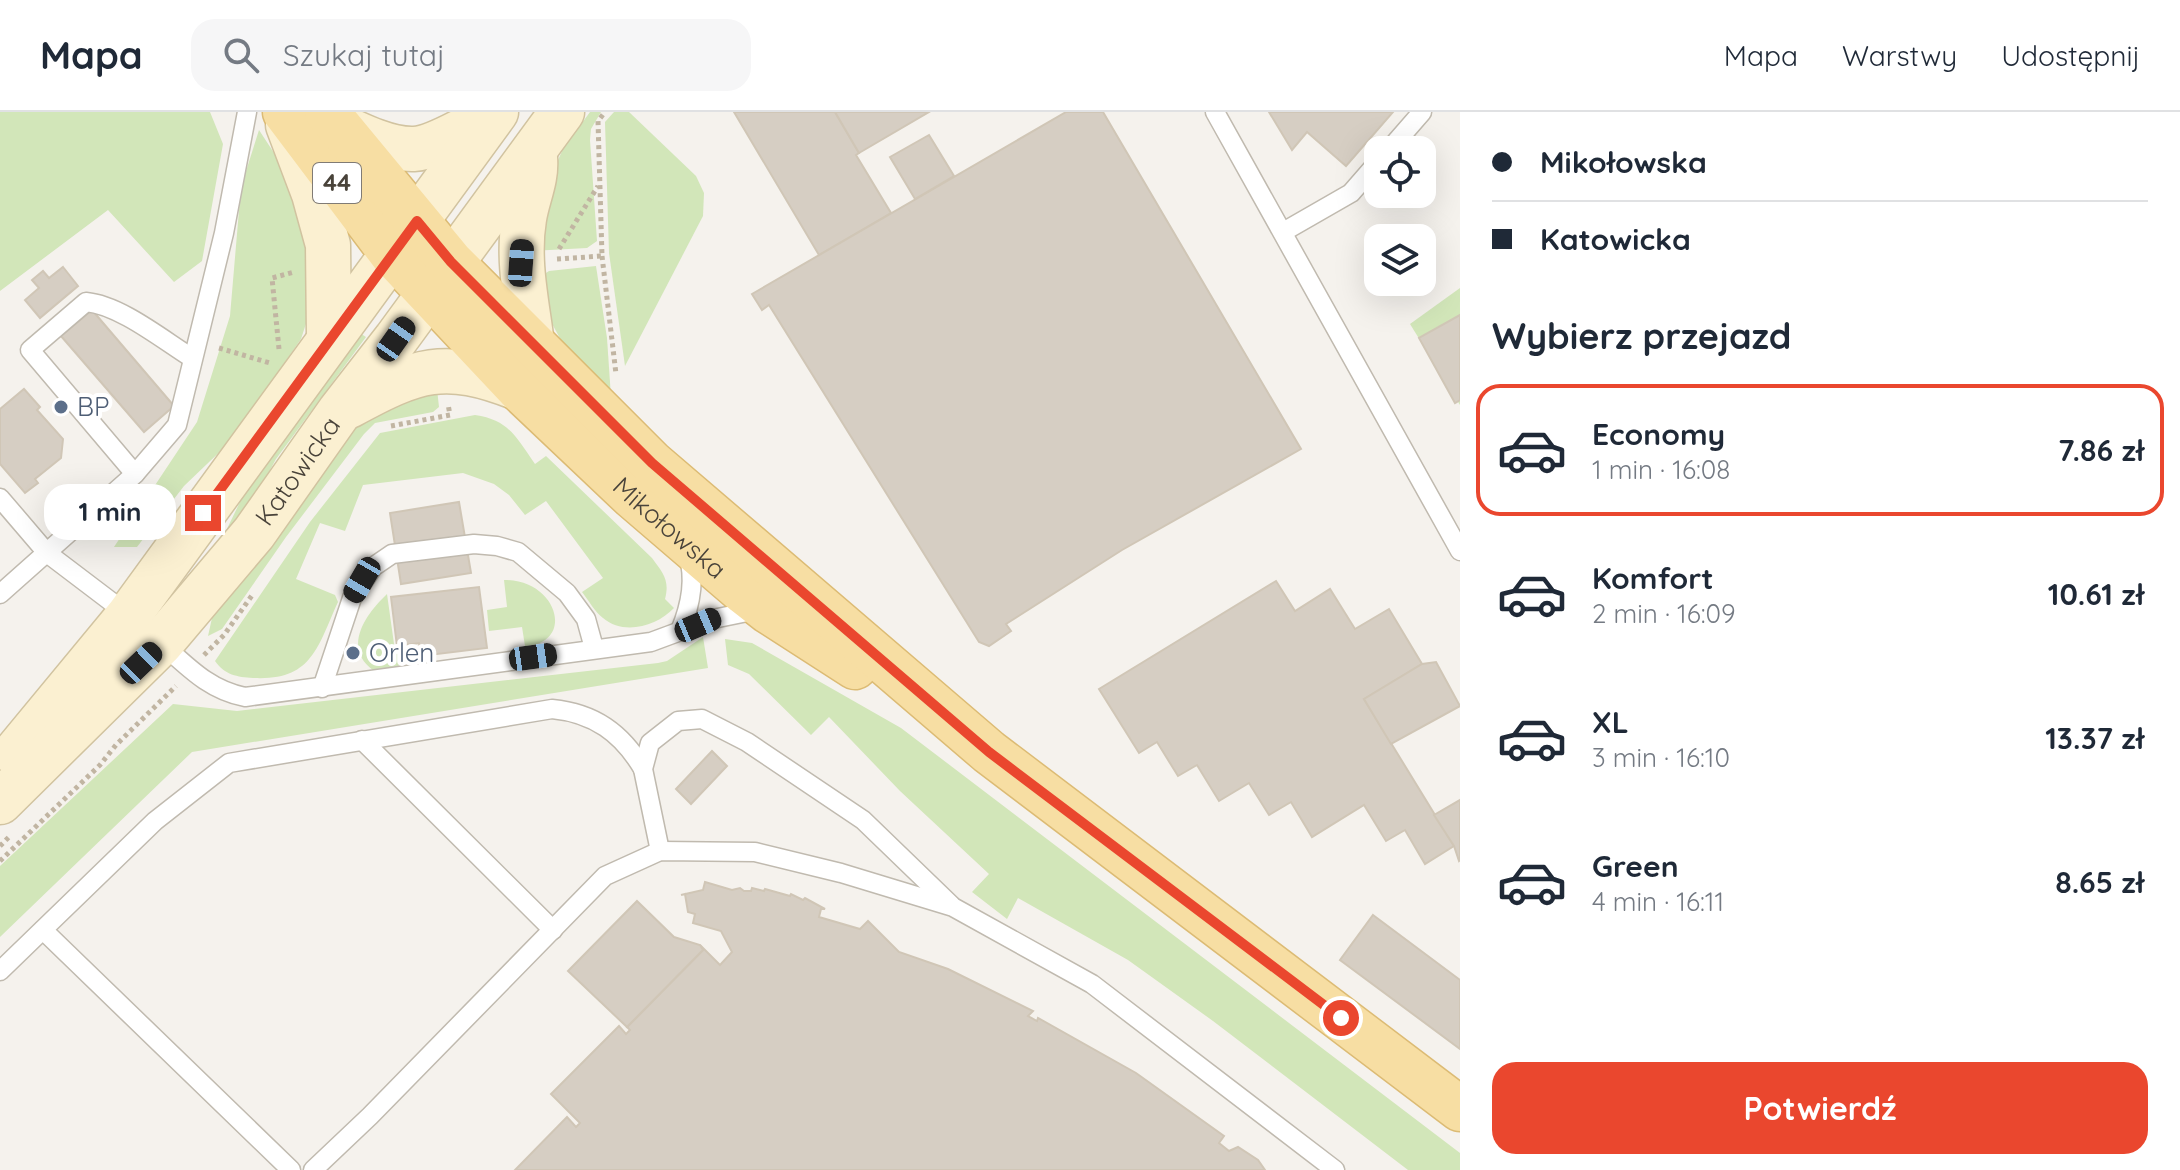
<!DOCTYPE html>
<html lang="pl">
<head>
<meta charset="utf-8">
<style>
	:root { --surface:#fff; --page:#f6f6f7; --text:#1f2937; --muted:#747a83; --line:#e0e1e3; --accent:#ea472e }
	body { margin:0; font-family:Quicksand,sans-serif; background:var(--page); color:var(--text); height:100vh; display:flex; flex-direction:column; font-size:30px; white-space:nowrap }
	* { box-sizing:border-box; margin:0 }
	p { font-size:26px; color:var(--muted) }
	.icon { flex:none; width:44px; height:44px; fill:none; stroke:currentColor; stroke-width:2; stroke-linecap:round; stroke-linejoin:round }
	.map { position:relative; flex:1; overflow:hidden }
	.side { display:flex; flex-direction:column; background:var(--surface); width:720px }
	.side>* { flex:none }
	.guide { display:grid; align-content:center; height:176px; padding:0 32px; background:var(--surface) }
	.fabs { position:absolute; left:1364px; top:24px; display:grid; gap:16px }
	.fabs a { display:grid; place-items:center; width:72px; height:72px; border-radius:16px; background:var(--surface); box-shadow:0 8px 32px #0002; font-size:40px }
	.end { position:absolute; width:36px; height:36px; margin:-18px; border:10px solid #ea472e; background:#fff; box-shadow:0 0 0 4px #fff }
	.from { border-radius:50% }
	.bubble { position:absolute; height:56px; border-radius:24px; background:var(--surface); box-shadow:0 8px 32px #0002; font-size:26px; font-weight:700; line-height:56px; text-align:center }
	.car { position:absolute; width:24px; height:48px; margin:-24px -12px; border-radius:10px; box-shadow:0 0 6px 2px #0007; background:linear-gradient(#222 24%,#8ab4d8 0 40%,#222 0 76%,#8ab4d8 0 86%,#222 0) }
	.guide b { display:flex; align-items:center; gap:28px; height:76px; font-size:30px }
	.guide b+b { border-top:2px solid var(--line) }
	.guide i { width:20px; height:20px; background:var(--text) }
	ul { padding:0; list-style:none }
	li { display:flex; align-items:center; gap:24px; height:132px; margin:0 16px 12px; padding:0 16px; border:4px solid transparent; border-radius:24px }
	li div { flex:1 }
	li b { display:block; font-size:30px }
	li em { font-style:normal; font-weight:700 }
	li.on { border-color:var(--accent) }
	li>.icon { width:72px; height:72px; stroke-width:1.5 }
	h2 { padding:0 32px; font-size:36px; line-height:96px }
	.cta { display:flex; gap:16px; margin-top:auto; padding:16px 32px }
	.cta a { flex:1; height:92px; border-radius:24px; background:var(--accent); color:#fff; font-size:32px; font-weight:700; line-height:92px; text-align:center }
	header { display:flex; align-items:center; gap:48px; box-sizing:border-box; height:112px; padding:0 40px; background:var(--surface); border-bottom:2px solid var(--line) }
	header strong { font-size:38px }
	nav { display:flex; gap:44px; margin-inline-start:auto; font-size:28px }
	.search { width:560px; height:72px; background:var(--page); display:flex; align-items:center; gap:20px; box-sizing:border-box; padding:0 28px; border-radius:24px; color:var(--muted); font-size:30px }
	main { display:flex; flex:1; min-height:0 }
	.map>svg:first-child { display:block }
</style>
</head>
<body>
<header>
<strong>Mapa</strong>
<div class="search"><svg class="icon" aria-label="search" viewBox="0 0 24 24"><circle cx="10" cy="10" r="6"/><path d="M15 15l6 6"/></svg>Szukaj tutaj</div>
<nav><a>Mapa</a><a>Warstwy</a><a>Udostępnij</a></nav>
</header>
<main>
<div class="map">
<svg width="1460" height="1058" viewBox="0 0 1460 1058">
	<rect width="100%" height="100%" fill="#f5f2ed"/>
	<g fill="#d2e6b9">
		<polygon points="0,0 210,0 223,32 202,149 174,170 108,98 0,179"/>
		<polygon points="590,0 601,0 591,17 590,28 597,129 587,136 531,139 544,79 563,37"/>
		<polygon points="614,0 629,0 696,64 704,81 703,104 625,254 609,141 605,10"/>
		<polygon points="259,18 295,73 309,112 314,187 301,227 230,330 184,374 137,435 114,435 197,310 230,204 241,75"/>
		<polygon points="596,154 607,226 611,285 563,232 549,206 534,169 549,159"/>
		<polygon points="1460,176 1460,293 1410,212"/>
		<polygon points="355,218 366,225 276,347 244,406 224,423 254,361"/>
		<polygon points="436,268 439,295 433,300 375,311 364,322 286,425 222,517 208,524 212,506 221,491 303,388 357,314 373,298"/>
		<path d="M475,303c34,5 41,22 60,49l11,-8 106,102c11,15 18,22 13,41l9,9c-17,18 -50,28 -71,10 -8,-6 -14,-17 -21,-26l21,-14 -57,-77 -21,14 -16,-20 -15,-11 -31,-11 -100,12 -18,46 -25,-8 -24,56 39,16 3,7c-21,46 -26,79 -85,76 -16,-1 -28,-3 -38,-17l95,-139 70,-89z"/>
		<path d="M504,468c55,0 71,64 21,66l-3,-19 -33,4 -2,-21 20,-3z"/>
		<path d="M387,482l8,57h5l1,11 -4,6 -24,2c-31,-23 -7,-56 14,-76z"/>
		<polygon points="703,525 708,556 192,640 0,825 0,754 173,592 237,599 658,551 667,549"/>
		<polygon points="725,527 752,531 901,616 1460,1041 1460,1058 1408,1058 1213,909 1128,848 1018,786 1007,807 972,780 989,762 900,679 829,605 811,623 749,562 728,553"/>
	</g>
	<g fill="#d6cec3" stroke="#d0c6b6" stroke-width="2">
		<polygon points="734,0 835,0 859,41 856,43 891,101 819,143"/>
		<polygon points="835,0 929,0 859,41"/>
		<polygon points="1066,0 1103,0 1301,337 1122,438 1006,512 1011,519 989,534 979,530 769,193 762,198 752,182"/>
		<polygon points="1269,0 1393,0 1346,54 1307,20 1292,38"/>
		<polygon points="929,23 954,64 915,87 890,45"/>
		<polygon points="63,155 78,174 40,206 25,188 39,176 32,168 43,159 49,166"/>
		<polygon points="92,198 174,294 144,320 61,224"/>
		<polygon points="1460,203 1460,288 1455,291 1419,226"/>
		<polygon points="24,277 40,295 37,298 63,327 61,346 35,367 38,371 25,381 0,352 0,297"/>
		<polygon points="459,390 471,461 401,472 390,401"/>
		<polygon points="1276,469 1295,499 1330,477 1355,517 1389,497 1422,552 1364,587 1454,734 1425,752 1405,718 1386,729 1364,693 1312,725 1291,690 1269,703 1249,671 1219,689 1197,653 1178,664 1157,630 1139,641 1099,577"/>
		<polygon points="479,475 487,536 421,544 419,531 397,534 391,485"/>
		<polygon points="1436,550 1460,594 1391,632 1364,587 1422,552"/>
		<polygon points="712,639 727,654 691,692 676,677"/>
		<polygon points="1460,688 1460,748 1459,749 1454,734 1434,703"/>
		<polygon points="705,770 732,778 740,776 744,779 751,779 752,776 764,779 765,777 790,784 791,782 803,788 805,786 825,797 821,797 819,805 860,817 868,809 899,840 948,857 1033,899 1028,904 1037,909 1038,906 1136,961 1224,1024 1219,1031 1229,1039 1238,1035 1258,1048 1265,1058 515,1058 567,1005 576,1015 580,1011 551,982 619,914 626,922 630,918 627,915 703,838 700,833 720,853 732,840 721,819 693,811 695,802 688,800 685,782 681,783 703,778"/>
		<polygon points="637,789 674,825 700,833 703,838 627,915 568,859"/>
		<polygon points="1373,803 1460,868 1460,937 1340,848"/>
	</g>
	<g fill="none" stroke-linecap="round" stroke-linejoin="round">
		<g stroke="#c0baaf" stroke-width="21">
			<g id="service">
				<polyline points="1215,0 1460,439"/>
				<polyline points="1389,38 1422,0"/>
				<polyline points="1283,120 1351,81 1378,50"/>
				<path d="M135,362l-105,-124 56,-48c34,3 77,38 106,56"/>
				<polyline points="0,386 47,441 130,504"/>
				<polyline points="0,482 135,362 177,313 224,121 247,0"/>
				<path d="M680,519c10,-24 16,-51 8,-76"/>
				<path d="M161,531c27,24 48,47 84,54l406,-55 62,-23 44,-9"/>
				<polyline points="322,576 352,486 373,455 392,442 474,432 497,434 518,440 567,481 586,507 594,536"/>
				<polyline points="362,628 553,818"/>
				<polyline points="660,739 643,657 650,631 678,609 702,607 747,630 863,708 951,793"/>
				<polyline points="43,818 291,1058"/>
				<path d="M0,859l155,-150 74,-58 323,-54c42,4 70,24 91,60"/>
				<polyline points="313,1058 370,1004 605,764 660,739 755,740 841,761 953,795 1092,872 1335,1058"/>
			</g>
		</g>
		<g stroke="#d1c3a0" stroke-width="47">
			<g id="secondary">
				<path d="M336,12c21,10 53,26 78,25 22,-1 55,-23 75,-32"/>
				<polyline points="288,13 314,82 328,133 329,225"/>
				<path d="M532,232c-5,-41 -15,-83 -8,-125 3,-21 13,-39 11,-61"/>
				<path d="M349,294c68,-37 95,-47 169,-18"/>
				<polyline points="15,641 129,503 496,0"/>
				<path id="s1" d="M0,690l161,-159 93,-110 86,-122 56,-72 166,-227"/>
			</g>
		</g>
		<g stroke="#dcbb74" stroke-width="47">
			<g id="primary">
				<path id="s2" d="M285,0l107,142 126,134 114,108 113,97 23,18 87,56"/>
				<polyline points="327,0 451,150 652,351 989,640 1460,997"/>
			</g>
		</g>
		<g stroke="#c1b5a2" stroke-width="5" stroke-dasharray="4 4" stroke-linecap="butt">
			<polyline points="559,137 598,74"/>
			<polyline points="602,144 616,262"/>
			<polyline points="557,147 602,144 598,9 605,0"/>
			<polyline points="219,236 270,251"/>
			<polyline points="279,237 272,166 294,160"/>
			<polyline points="391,314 450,303 448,292"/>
			<polyline points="204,543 224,523 253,482"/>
			<polyline points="0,734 10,724"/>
			<polyline points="0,749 100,653 116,633 176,574"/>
		</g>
		<use href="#service" stroke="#fff" stroke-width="18"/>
		<use href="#secondary" stroke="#fbf0d1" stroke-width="44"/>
		<use href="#primary" stroke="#f7dea3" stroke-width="44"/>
	</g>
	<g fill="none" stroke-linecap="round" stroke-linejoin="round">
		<polyline stroke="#ea472e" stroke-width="10" points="203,401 417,109 451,150 652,351 989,640 1341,906"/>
	</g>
	<g fill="#5c6f8a" stroke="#fff" stroke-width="3">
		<circle cx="61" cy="295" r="8"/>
		<circle cx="353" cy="541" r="8"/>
	</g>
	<g text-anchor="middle" stroke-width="8" stroke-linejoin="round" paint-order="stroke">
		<rect fill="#fff" stroke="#807b75" stroke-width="2" x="313" y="51" width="48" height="40" rx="6"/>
		<g font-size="24" font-weight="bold" fill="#49433a">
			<text x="337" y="79">44</text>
		</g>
		<g font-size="26" fill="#4e5e75" stroke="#fff" text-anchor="start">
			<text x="77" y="304">BP</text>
			<text x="369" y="550">Orlen</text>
		</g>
		<g font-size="26" fill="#49433a" stroke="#fff">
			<text dy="9" stroke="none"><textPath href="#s1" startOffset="446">Katowicka</textPath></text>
			<text dy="9" stroke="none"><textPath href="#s2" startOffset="568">Mikołowska</textPath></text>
		</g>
	</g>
</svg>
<div class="fabs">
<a><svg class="icon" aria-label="locate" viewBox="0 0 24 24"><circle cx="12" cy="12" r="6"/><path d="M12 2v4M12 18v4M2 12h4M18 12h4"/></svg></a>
<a><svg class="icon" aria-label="layers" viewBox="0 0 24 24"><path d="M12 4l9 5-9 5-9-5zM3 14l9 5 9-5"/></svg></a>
</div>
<i class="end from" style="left:1341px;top:906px"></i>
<i class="end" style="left:203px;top:401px"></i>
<div class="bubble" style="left:44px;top:372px;width:132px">1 min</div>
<i class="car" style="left:521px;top:151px;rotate:4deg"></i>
<i class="car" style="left:396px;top:227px;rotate:35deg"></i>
<i class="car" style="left:362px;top:468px;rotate:210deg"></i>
<i class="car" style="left:698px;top:513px;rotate:67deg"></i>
<i class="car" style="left:533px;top:545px;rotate:82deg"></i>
<i class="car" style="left:141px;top:551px;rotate:46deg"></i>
</div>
<section class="side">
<div class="guide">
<b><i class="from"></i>Mikołowska</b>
<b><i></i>Katowicka</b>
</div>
<h2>Wybierz przejazd</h2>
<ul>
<li class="on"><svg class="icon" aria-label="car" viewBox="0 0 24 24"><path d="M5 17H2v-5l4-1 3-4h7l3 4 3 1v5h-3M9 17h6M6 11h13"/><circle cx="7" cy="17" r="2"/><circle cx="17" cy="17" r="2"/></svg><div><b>Economy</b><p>1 min · 16:08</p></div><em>7.86 zł</em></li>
<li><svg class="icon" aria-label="car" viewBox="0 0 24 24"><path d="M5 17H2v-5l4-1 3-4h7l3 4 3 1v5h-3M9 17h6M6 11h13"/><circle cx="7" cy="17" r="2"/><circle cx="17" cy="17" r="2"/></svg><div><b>Komfort</b><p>2 min · 16:09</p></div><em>10.61 zł</em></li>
<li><svg class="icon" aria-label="car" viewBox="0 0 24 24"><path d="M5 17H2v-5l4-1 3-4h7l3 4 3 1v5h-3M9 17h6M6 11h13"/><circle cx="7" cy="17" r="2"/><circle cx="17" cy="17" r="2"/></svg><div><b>XL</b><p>3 min · 16:10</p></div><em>13.37 zł</em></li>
<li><svg class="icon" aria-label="car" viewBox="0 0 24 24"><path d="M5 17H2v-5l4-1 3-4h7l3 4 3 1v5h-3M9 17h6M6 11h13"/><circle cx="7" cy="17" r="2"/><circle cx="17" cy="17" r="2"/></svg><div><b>Green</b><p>4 min · 16:11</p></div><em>8.65 zł</em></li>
</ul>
<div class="cta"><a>Potwierdź</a></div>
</section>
</main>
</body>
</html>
